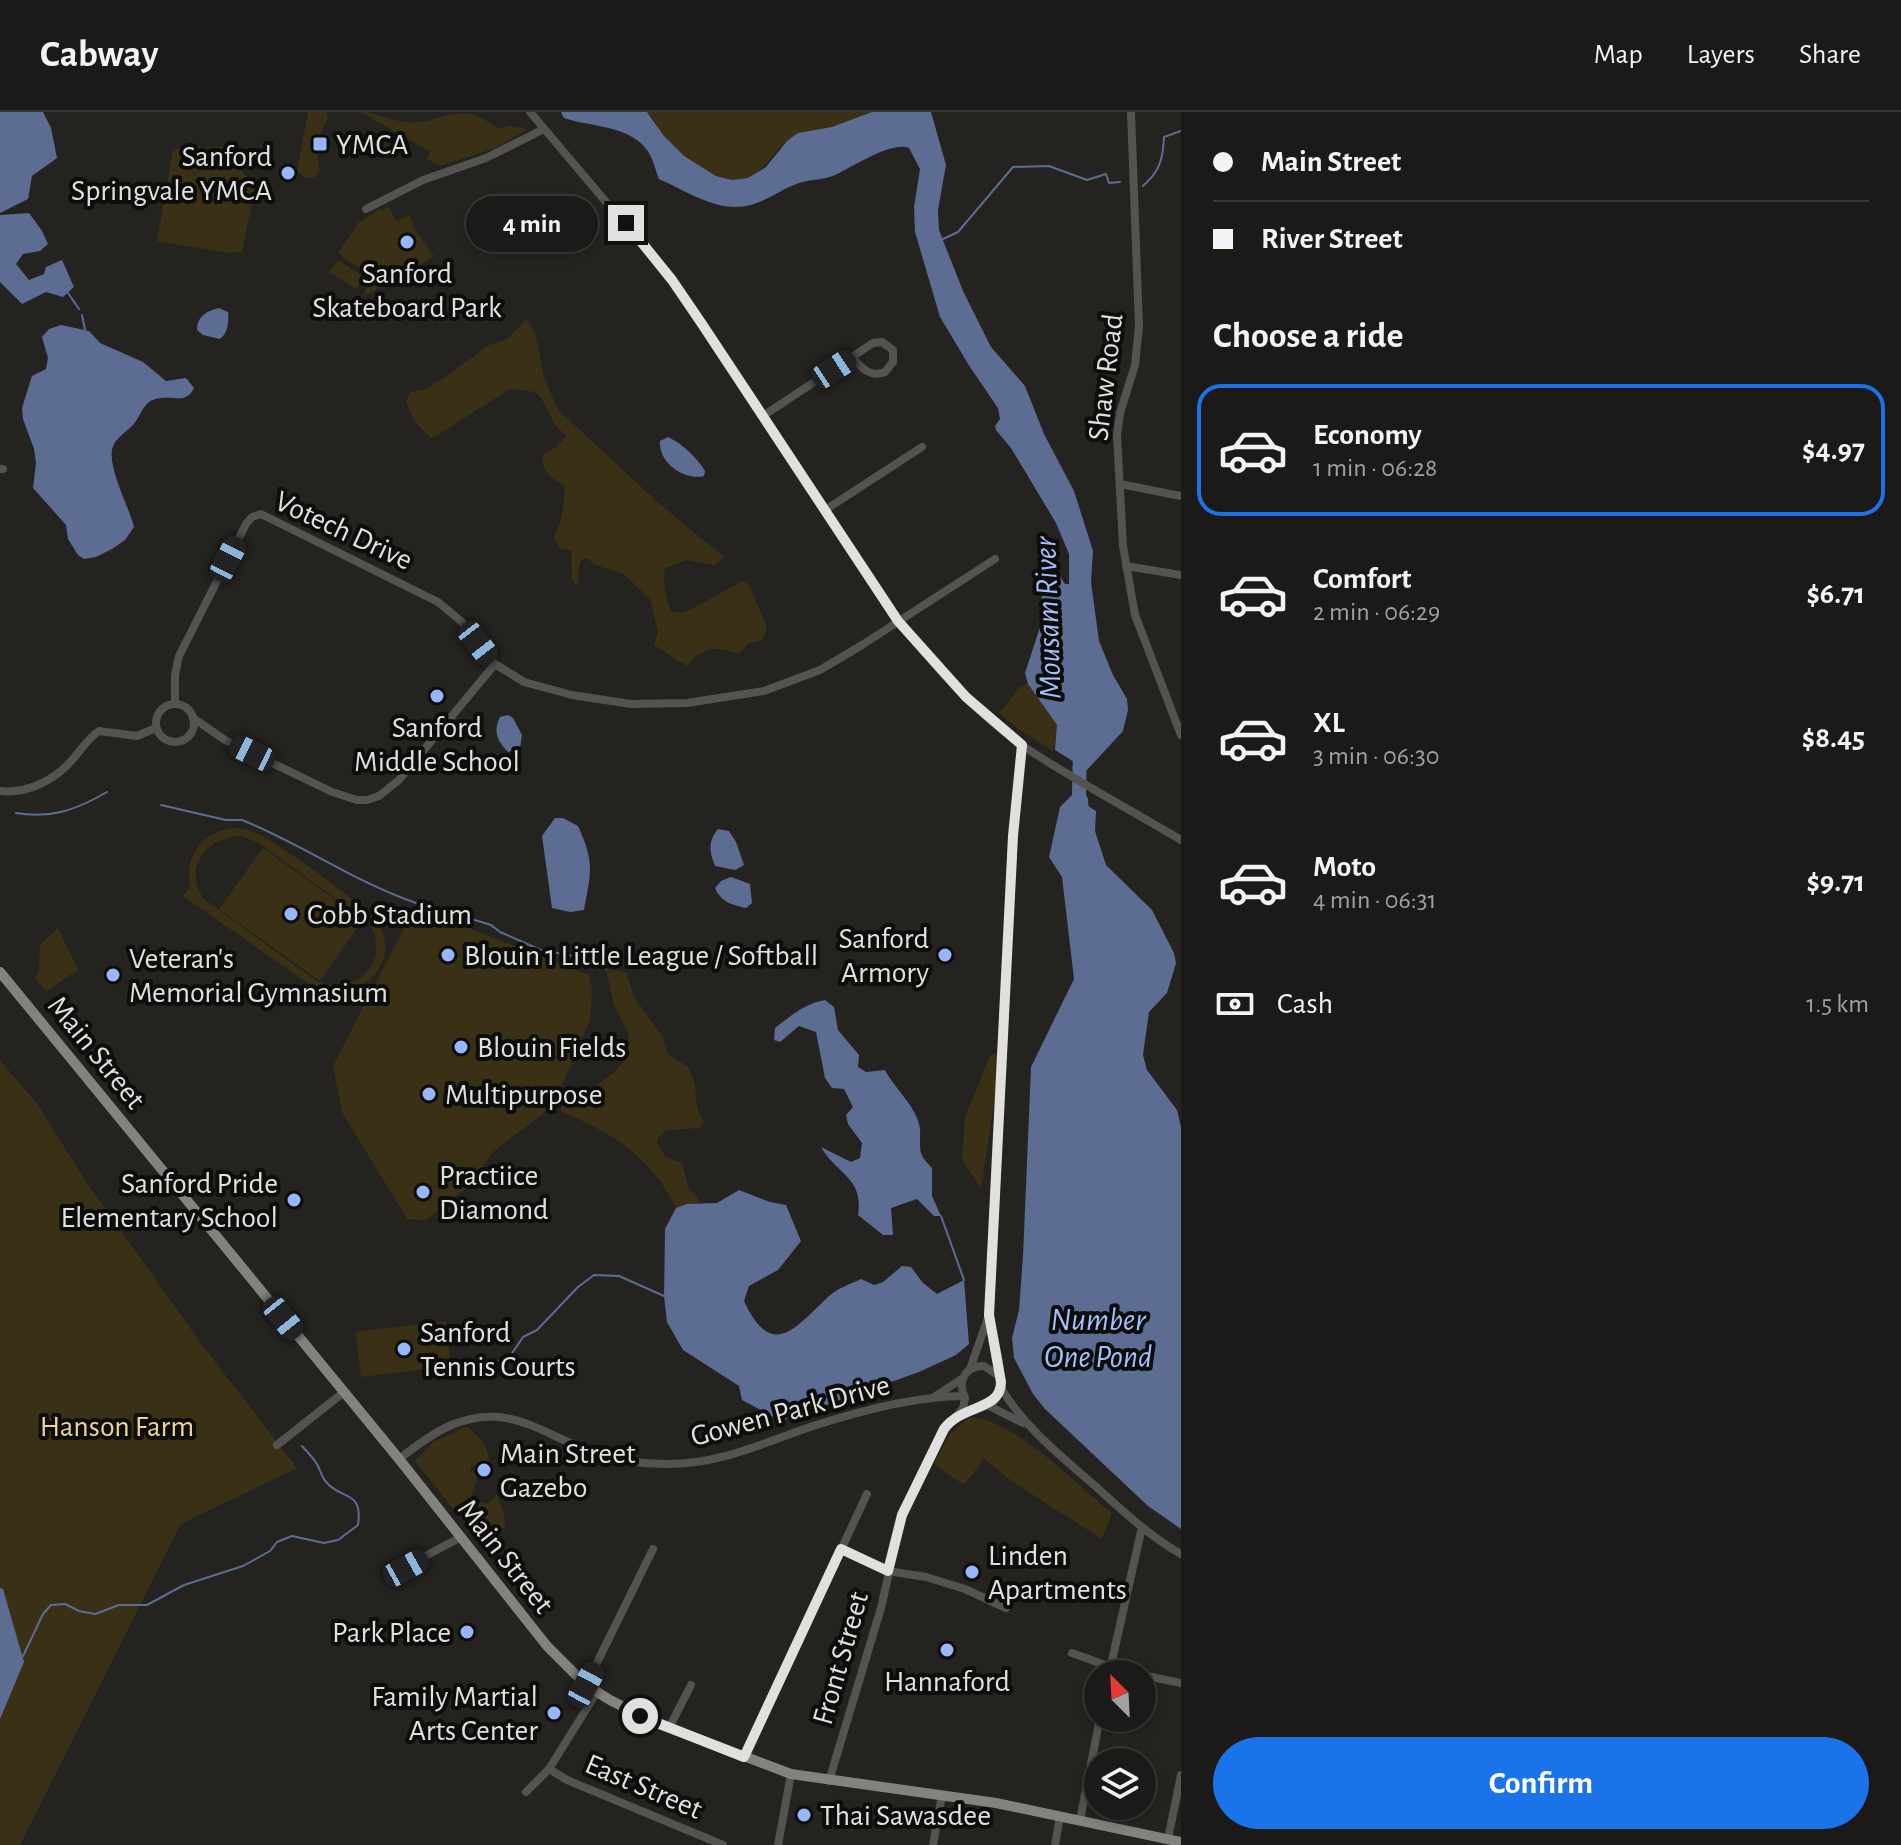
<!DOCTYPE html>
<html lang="en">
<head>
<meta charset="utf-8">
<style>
	:root { --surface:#1c1a18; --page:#292725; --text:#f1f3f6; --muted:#a0a1a2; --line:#3a3837; --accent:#1a73e8 }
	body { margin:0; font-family:"Alegreya Sans",sans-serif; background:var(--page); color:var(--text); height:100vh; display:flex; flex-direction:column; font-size:30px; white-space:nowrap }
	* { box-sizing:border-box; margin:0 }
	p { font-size:26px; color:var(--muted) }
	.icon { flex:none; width:44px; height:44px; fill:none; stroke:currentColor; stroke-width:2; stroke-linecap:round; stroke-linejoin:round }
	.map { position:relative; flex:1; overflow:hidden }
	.sheet { display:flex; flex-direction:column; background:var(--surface); width:720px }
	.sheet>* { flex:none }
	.banner { display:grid; align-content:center; height:176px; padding:0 32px; background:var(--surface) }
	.needle { width:52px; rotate:336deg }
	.controls { position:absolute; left:1084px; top:1548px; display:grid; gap:16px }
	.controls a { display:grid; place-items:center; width:72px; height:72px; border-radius:50%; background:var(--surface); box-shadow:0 4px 12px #0003,0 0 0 2px var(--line); font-size:40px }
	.end { position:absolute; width:36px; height:36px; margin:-18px; border:10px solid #e1e0de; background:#111; box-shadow:0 0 0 4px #111 }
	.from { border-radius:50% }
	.bubble { position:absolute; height:56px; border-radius:28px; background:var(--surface); box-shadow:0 4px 12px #0003,0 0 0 2px var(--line); font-size:26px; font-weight:700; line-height:56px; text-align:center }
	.car { position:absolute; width:24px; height:48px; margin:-24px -12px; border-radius:10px; box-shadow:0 0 6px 2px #0007; background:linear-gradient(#222 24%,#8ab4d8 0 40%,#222 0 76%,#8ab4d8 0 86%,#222 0) }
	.banner b { display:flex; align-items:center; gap:28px; height:76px; font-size:30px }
	.banner b+b { border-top:2px solid var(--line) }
	.banner i { width:20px; height:20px; background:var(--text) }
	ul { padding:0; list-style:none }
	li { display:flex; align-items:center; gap:24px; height:132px; margin:0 16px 12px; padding:0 16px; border:4px solid transparent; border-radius:24px }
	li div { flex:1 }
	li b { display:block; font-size:30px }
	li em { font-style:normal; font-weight:700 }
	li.on { border-color:var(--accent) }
	li>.icon { width:72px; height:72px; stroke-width:1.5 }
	h2 { padding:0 32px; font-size:36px; line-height:96px }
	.pay { display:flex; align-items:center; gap:20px; height:88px; padding:0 32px; font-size:30px }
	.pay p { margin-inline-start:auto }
	.action { display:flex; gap:16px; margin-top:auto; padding:16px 32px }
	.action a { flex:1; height:92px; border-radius:48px; background:var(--accent); color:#fff; font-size:32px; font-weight:700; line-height:92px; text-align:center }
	header { display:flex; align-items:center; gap:48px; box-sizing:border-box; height:112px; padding:0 40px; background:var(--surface); border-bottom:2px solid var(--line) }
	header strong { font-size:38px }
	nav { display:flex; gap:44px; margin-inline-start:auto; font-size:28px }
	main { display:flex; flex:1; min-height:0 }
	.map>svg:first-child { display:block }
</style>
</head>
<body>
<header>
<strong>Cabway</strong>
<nav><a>Map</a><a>Layers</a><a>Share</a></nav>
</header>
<main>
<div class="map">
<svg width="1181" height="1733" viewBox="0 0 1181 1733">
	<rect width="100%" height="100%" fill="#252320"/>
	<g fill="#393016" fill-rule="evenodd">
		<path d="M308,0h18l2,6c-11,22 -13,29 -8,53l-5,6 -9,1 -9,-7z"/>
		<path d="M361,0c16,0 28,8 43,10 26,3 42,-10 62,-9 12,1 23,10 34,16l9,-3 15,2 1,3 -29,17 -56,18 -13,-7 3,-7z"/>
		<path d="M647,0h225c-12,6 -27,13 -40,15 -16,3 -28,4 -42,12 -16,9 -22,29 -40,38 -29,14 -68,-19 -85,-40 -7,-8 -10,-18 -18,-25z"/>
		<polygon points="222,34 255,76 242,140 229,141 157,129 173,37"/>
		<polygon points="389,95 396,109 409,103 415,118 434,144 414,157 364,184 368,162 343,146 339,140 358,111 381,96 382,98"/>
		<polygon points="338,148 364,165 356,177 329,160"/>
		<path d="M526,207l9,13 9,45 14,33 103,95 63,52 -10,8 -27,-5 -22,8c-3,14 1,32 7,44l12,1 59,-32 6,4 18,41 -4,13 -15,5 -9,10c-23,-8 -37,-8 -52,12l-33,-21 4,-13 -8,-33 -26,-25 -29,-9 -8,-7 -6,2 -3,13 1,10 -4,1 -3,-5 -1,-29 -12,-2 -5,-10 8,-22 3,-29c-14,-10 -24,-15 -22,-33l12,-6 12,-12c-21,-16 -16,-30 -32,-44l-25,-3 -77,49c-12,-6 -23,-23 -27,-37l5,-9 12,-2 21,-12 45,-33 19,-6z"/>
		<polygon points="1028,572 1057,613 1058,621 1053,639 1017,616 999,601 1022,573"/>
		<path d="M235,716c9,0 16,2 24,6 22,12 112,74 121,92 21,41 -24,78 -64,63l-133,-93 5,-7 3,1c-9,-33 11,-59 44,-62zM241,724l18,7 110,80c24,39 -15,76 -54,57l-111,-81c-22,-32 3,-62 37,-63z"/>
		<polygon points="263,736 363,808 320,869 219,797"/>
		<polygon points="415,795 589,863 592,878 590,908 556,987 543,1002 493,1040 469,1074 426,1108 407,1107 342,1000 333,954"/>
		<polygon points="58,816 78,858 46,879 35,866 39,859 40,833"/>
		<path d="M606,857l20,3 8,25 29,40 4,16 21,14 7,17 2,24 7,14 -4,6 -33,2 -9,8 -1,5 9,14 16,6 7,26 9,9 2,7 -13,-1 -11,4c-23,-49 -65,-77 -115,-96v-9l14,-13 21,-4 17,-13 12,-13 4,-25 -15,-30z"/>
		<polygon points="1002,938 981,1077 962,1047 965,1005 990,944"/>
		<polygon points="0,948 38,993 85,1068 200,1230 297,1356 181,1412 20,1733 0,1733"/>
		<polygon points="446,1209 451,1254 361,1265 356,1220"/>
		<path d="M969,1306c42,-3 110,69 143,95l-10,26 -89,-57 -29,-23 -20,26 -30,-21 15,-29z"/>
		<path d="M466,1315c13,7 23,21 23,36l-18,3 -1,5 8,4 -9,27 -16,7 -38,-48 20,-20z"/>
		<polygon points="497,1383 504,1401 505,1415 481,1432 456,1400 480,1390 487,1392"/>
	</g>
	<g fill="#5c6c92">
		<polygon points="0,0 43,0 51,16 57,46 32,64 28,87 0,101"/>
		<path d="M561,0h86l17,24 20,20 32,20 16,4 16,-2 18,-11 21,-26 11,-8 34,-6 40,-15h59l15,53 -8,45 1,20 24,61 28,56 34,39 19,48 30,57 19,60 -2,31 8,59 14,34 14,24 1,11 -5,21 -36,39 -32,-20 2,-25 -29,-41 -3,-11 18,-55 -4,-74h5c10,12 12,28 21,40h4v-30l-13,-31 -45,-75 -15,-18 -1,-4 5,-7 -2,-11 -28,-41 -30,-50 -25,-85 -1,-25 6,-38 -11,-21c-18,-7 -56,19 -74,27 -11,5 -24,4 -36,8 -23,8 -38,24 -64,24 -26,0 -53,-18 -76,-28 -4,-10 -6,-21 -12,-29 -18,-25 -57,-23 -83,-32z"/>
		<polygon points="29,101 42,119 48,132 40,139 23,142 16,152 29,168 44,162 46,155 62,148 74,175 63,185 46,180 22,192 0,170 0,103"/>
		<path d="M219,196l9,4c1,10 0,21 -8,27l-17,-4 -6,-5c0,-14 10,-19 22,-22z"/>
		<path d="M61,213l28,6 11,12 43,19 23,19 20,-3 8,10c-8,16 -18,8 -32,10 -17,1 -18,11 -26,23 -6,9 -17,14 -22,23 -10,18 15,62 20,83l-9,13 -13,9 -16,8 -12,2 -6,-4 -10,-16 -2,-14 -33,-37 3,-25 -2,-14 -11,-30 -1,-11 10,-32 14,-7 2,-11 -6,-21 7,-8z"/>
		<path d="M668,325c15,7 28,20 37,34l-1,5c-19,5 -46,-13 -44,-35z"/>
		<path d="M508,603l5,3 9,17 -2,13 -12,4c-11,-11 -15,-21 -8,-35z"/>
		<polygon points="1074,681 1088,686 1088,694 1096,699 1095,719 1106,753 1152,798 1174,841 1176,851 1167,881 1149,900 1143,943 1147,958 1177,998 1181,1015 1181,1417 1148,1394 1045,1297 1033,1282 1014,1246 1012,1226 1019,1198 1023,1144 1031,955 1074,867 1062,765 1049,745 1060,695"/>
		<path d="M555,706h8l15,8c17,37 13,46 6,84l-14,2 -18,-4 -10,-72z"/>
		<path d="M718,717l11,2 7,11 8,23 -9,5 -20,-4c-6,-15 -7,-25 3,-37z"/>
		<path d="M731,765l19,7 2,19 -6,5c-14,-3 -25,-6 -31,-20l6,-7z"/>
		<path d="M825,888l9,7 4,23 21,25 -1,12 8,5 19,-2c9,18 33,38 35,59 1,20 -4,23 12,39v28l9,20h-7l-17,-17 -26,9 2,27h-10l-25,-20c6,-38 -22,-41 -37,-68l30,15 9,-4 2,-15 -14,-19 -2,-9 7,-8 -9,-18 -12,-1 -7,-10 -9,-46 -17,-6 -19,16 -6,-2 1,-12c17,-13 29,-24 50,-28z"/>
		<path d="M739,1078l31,12 16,3 15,36 -23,29 -29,16 -5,15c28,60 51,27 84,-4 8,-8 22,-13 33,-18l13,6 9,-3 19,-16 9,1 12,16 14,11 27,-14 5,64 -13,11 -37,17 -138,49 -39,-21 -3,-14 -56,-36 -16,-28 -3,-26 1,-67 11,-21 11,-4 30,-1z"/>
		<polygon points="0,1476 3,1477 24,1550 0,1607"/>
	</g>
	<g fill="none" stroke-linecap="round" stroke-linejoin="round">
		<g stroke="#5c6c92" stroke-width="2">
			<path d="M1143,74c17,-15 20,-27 21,-49l17,-6"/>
			<polyline points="943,127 958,120 1013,55 1049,54 1087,68 1106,62 1109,71 1120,70"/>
			<polyline points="68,181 79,197"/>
			<polyline points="82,203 85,218"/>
			<path d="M161,693l65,15h16c60,24 113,62 174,83"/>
			<path d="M16,701c35,6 60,-3 91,-21"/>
			<polyline points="429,794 491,813 500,820 541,838 579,845 595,849 606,857"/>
			<polyline points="941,1104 964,1168"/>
			<polyline points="495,1251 511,1243 523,1225 537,1218 578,1175 594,1163 619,1164 664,1184"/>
			<path d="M23,1544l20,-42 8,-9 14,-1 14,7 16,3 24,-9h28l37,-20 59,-19 27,-15 7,-9 15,-6 32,7 14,-3 20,-15c5,-35 -16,-25 -31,-42 -5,-5 -6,-11 -9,-17 -4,-8 -11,-14 -16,-20"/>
		</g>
		<polyline stroke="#5c6c92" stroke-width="14" points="1080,637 1079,681 1082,696"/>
		<g stroke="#545351" stroke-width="8">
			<path d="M530,0l142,168 226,341c37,45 77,91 125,125 51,34 106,63 158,94"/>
			<polyline points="1131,0 1139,214 1135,253 1120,301 1117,324 1123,434 1135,503 1181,623"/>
			<polyline points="366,97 423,68 486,46 544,17"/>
			<path d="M882,230l11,8v12l-8,10c-14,6 -24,-4 -33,-15l21,-14z"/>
			<polyline points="763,304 852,245"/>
			<polyline points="0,357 3,357"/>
			<polyline points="1120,372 1181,384"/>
			<polyline points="825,398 922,335"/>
			<polyline points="1126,454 1181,463"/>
			<polyline points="175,592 175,563 179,544 246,412 252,405 261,402 438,490 462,510 495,552 524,570 572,583 631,592 687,591 764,579 820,558 862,533 995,447"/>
			<circle cx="175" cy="611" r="19"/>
			<polyline points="193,606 225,628 332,680 357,688 367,688 379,684 399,668 495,552"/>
			<path d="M0,679c28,3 55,-11 73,-32 9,-10 15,-21 26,-28l38,5 19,-8"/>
			<polyline points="970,1257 989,1203 990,1194 1013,724 1022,633"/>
			<path d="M1001,1276c24,40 59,67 93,97 28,25 55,51 87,69"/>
			<polyline points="934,1285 963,1266"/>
			<path d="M965,1286c-8,-17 0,-32 19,-32l15,10"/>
			<polyline points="987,1293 1023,1311"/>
			<path d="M958,1303c11,-6 26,-6 35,-13 17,-13 0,-66 -4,-85"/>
			<polyline points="277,1333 344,1280"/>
			<path d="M399,1347c16,-12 32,-25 50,-33 57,-24 87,4 138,24 24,9 51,14 77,14 53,1 97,-20 146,-37 46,-15 107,-31 154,-31"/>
			<polyline points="841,1437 888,1459 926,1465 965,1477 1006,1496"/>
			<polyline points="390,1463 461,1425"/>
			<polyline points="1072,1541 1111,1555 1140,1562"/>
			<polyline points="1109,1562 1142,1415"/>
			<polyline points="1142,1563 1181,1571"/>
			<polyline points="586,1573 653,1437"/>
			<polyline points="669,1616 691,1573"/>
			<polyline points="744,1645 867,1382"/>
			<polyline points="549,1657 567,1668 723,1733"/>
			<polyline points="829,1669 881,1496 902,1403 941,1322 963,1296 965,1286"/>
			<polyline points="526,1680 549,1657 597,1580"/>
			<polyline points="1080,1708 1100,1606"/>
			<polyline points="1168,1727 1181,1663"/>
			<polyline points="778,1733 791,1662"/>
			<polyline points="933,1733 942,1683"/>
			<polyline points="1055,1733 1060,1704"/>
		</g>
		<polyline stroke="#83827f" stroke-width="10" points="0,860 399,1347 547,1534 586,1573 610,1588 651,1609 791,1662 996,1691 1181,1730"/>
	</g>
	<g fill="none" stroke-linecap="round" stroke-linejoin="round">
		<path stroke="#e1e0de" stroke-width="10" d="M626,111l46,57 30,44 196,297 68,76 56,48 -9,91 -24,479 12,67c0,29 -39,22 -57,47l-42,86 -14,56 -47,-22 -97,208 -104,-41"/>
	</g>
	<g fill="#97b6fd" stroke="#0d0d0b" stroke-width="3">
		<rect x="312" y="24" width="16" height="16" rx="4"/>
		<circle cx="288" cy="61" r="8"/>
		<circle cx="407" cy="130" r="8"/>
		<circle cx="437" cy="584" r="8"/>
		<circle cx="291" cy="802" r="8"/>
		<circle cx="448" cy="843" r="8"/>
		<circle cx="945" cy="843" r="8"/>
		<circle cx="113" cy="863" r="8"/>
		<circle cx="461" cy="935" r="8"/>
		<circle cx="429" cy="982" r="8"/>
		<circle cx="423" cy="1080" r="8"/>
		<circle cx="294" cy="1088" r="8"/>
		<circle cx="404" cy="1237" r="8"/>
		<circle cx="484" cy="1358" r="8"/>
		<circle cx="972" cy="1460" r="8"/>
		<circle cx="467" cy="1520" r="8"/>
		<circle cx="947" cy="1538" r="8"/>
		<circle cx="554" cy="1601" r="8"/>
		<circle cx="804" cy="1703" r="8"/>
	</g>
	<g text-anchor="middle" stroke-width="8" stroke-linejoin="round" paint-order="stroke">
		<g font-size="30" fill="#e1e0de" stroke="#0d0d0b" text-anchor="start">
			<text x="336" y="42">YMCA</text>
			<text x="272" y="54" text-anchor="end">Sanford<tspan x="272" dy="34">Springvale YMCA</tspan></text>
			<text x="407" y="171" text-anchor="middle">Sanford<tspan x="407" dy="34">Skateboard Park</tspan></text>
			<text x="437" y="625" text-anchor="middle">Sanford<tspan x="437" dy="34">Middle School</tspan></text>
			<text x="307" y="812">Cobb Stadium</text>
			<text x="929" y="836" text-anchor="end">Sanford<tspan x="929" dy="34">Armory</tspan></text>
			<text x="464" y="853">Blouin 1 Little League / Softball</text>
			<text x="129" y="856">Veteran's<tspan x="129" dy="34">Memorial Gymnasium</tspan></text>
			<text x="477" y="945">Blouin Fields</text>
			<text x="445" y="992">Multipurpose</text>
			<text x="439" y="1073">Practiice<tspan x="439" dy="34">Diamond</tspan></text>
			<text x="278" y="1081" text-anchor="end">Sanford Pride<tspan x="278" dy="34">Elementary School</tspan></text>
			<text x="420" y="1230">Sanford<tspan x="420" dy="34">Tennis Courts</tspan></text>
			<text x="500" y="1351">Main Street<tspan x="500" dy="34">Gazebo</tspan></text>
			<text x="988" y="1453">Linden<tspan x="988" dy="34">Apartments</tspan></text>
			<text x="451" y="1530" text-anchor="end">Park Place</text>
			<text x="947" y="1579" text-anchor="middle">Hannaford</text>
			<text x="538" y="1594" text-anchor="end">Family Martial<tspan x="538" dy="34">Arts Center</tspan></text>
			<text x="820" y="1713">Thai Sawasdee</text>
		</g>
		<g font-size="30" fill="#e1e0de" stroke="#0d0d0b">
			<text transform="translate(1105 265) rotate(-83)" y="10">Shaw Road</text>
			<text transform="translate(344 418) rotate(25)" y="10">Votech Drive</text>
			<text transform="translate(97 940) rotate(51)" y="10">Main Street</text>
			<text transform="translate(790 1298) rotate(-15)" y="10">Gowen Park Drive</text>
			<text transform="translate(506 1444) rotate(52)" y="10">Main Street</text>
			<text transform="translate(840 1546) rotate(-74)" y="10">Front Street</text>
			<text transform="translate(644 1674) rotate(23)" y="10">East Street</text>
		</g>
		<g font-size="30" fill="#edd58f" stroke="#0d0d0b">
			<text x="117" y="1324">Hanson Farm</text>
		</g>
		<g font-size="32" font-style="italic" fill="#a4bffc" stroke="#0d0d0b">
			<text transform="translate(1047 506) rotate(-92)" y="11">Mousam River</text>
			<text x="1098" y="1218">Number<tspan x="1098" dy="37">One Pond</tspan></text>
		</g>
	</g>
</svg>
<div class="controls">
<a><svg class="needle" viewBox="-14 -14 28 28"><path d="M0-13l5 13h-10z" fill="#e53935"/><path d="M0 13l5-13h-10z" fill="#a0a1a2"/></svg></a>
<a><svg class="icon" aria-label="layers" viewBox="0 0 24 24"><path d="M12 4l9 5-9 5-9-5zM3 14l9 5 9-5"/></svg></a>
</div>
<i class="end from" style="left:640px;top:1604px"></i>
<i class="end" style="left:626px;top:111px"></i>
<div class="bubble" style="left:466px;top:84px;width:132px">4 min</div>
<i class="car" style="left:834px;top:257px;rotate:57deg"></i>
<i class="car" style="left:228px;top:447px;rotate:27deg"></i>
<i class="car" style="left:478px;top:531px;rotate:142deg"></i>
<i class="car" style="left:252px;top:641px;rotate:296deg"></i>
<i class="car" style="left:283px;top:1206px;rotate:141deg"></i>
<i class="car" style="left:406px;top:1456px;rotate:61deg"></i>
<i class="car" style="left:586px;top:1573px;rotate:28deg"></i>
</div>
<section class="sheet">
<div class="banner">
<b><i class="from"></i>Main Street</b>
<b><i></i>River Street</b>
</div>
<h2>Choose a ride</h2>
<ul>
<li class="on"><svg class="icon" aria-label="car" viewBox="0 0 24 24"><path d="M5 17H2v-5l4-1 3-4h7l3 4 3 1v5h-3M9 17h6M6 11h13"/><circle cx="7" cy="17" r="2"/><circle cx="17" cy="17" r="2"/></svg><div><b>Economy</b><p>1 min · 06:28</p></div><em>$4.97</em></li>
<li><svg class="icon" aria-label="car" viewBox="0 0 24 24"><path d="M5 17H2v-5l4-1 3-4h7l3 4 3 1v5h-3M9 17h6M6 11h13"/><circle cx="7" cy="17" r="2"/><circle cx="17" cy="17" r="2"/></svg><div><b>Comfort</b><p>2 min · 06:29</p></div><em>$6.71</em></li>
<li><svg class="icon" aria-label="car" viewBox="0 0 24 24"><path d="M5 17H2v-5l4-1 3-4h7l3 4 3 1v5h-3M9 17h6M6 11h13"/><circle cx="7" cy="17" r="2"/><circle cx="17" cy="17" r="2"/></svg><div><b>XL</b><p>3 min · 06:30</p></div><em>$8.45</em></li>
<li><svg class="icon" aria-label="car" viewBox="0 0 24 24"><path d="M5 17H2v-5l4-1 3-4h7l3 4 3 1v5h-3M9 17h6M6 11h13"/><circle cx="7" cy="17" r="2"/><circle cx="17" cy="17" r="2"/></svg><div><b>Moto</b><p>4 min · 06:31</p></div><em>$9.71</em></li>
</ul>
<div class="pay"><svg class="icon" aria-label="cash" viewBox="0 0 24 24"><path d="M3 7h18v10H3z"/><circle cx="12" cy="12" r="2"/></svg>Cash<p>1.5 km</p></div>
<div class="action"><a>Confirm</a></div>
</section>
</main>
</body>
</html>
